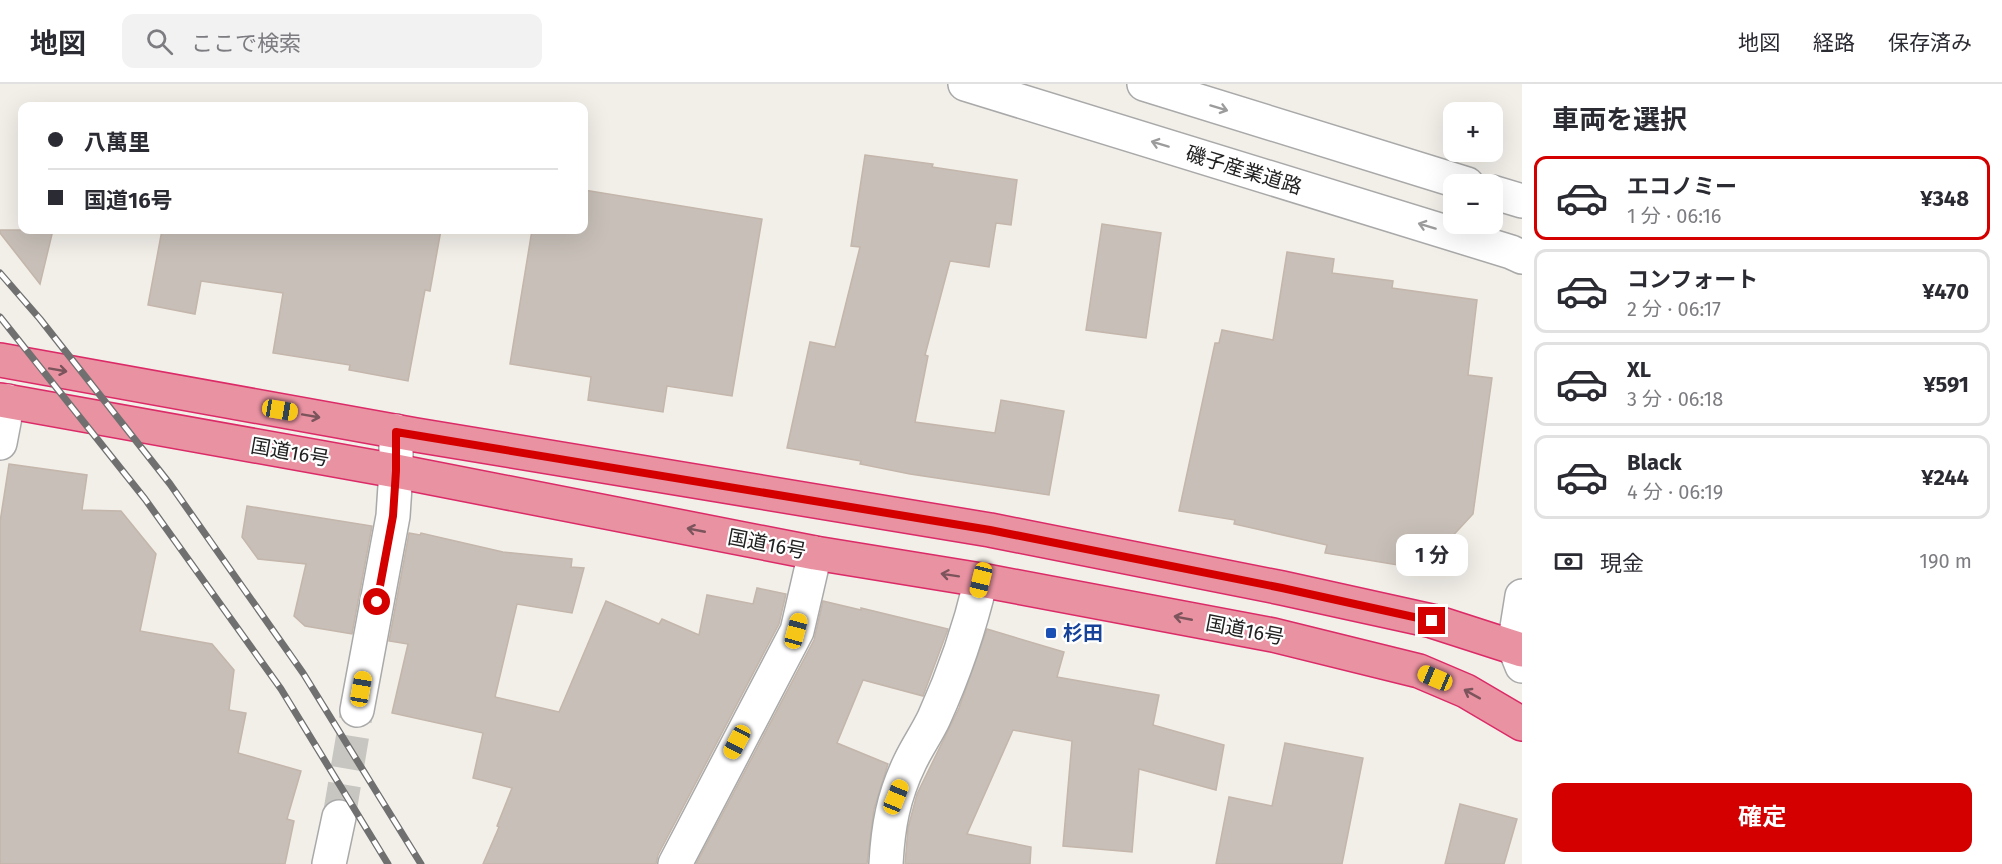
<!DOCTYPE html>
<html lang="ja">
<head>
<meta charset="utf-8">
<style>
	:root { --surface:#fff; --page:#f2f2f3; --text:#2b2b33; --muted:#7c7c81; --line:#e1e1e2; --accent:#d40000 }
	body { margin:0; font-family:"Fira Sans","Noto Sans JP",sans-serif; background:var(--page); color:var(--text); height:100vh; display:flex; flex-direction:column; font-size:22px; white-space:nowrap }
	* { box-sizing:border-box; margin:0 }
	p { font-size:20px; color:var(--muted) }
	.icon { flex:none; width:33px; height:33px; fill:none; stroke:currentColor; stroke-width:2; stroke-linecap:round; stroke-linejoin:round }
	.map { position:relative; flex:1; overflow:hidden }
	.details { display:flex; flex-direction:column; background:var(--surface); width:480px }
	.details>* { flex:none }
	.banner { position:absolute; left:18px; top:18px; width:570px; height:132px; border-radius:12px; box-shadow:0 6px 24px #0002; display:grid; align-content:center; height:132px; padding:0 30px; background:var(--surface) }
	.buttons { position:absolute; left:1443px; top:18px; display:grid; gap:12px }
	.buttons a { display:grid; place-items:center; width:60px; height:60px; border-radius:12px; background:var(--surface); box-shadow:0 6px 24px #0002; font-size:30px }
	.end { position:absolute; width:27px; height:27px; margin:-14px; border:8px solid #d40000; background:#fff; box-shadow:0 0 0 3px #fff }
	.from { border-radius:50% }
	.bubble { position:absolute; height:42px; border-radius:12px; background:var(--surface); box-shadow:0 6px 24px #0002; font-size:20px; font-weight:700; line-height:42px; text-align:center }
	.car { position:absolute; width:18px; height:36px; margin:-18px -9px; border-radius:8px; box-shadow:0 0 4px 2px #0007; background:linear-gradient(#f5c518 24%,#345 0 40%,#f5c518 0 76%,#345 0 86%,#f5c518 0) }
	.banner b { display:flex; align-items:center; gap:21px; height:57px; font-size:22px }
	.banner b+b { border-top:2px solid var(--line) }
	.banner i { width:15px; height:15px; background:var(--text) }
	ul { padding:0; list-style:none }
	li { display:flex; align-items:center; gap:18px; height:84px; margin:0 12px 9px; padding:0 18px; border:3px solid var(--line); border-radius:12px }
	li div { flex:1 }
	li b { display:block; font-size:22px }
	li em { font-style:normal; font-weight:700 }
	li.selected { border-color:var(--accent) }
	li>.icon { width:54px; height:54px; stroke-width:1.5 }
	h2 { padding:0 30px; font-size:27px; line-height:72px }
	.pay { display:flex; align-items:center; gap:15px; height:66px; padding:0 30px; font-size:22px }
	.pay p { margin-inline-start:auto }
	.button { display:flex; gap:12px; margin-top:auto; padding:12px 30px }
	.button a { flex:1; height:69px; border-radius:12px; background:var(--accent); color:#fff; font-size:24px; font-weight:700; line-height:69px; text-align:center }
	header { display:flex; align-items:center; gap:36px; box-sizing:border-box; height:84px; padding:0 30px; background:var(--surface); border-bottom:2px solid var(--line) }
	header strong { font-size:28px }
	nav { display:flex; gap:33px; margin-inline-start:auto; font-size:21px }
	.search { width:420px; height:54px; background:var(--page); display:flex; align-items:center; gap:15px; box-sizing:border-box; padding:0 21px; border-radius:12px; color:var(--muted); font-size:22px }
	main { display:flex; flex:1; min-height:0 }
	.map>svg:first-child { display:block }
</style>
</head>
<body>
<header>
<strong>地図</strong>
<div class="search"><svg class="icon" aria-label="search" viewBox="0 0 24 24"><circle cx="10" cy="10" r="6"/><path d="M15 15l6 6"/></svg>ここで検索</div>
<nav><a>地図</a><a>経路</a><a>保存済み</a></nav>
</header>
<main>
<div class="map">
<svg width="1522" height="780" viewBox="0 0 1522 780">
	<rect width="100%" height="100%" fill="#f2efe9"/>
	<g fill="#c7bfb8" stroke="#c4b6ab" stroke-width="1.5">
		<polygon points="865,71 933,80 932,83 1017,96 1011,141 996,139 989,183 950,177 925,271 928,272 915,338 995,349 1001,316 1064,327 1049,411 910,390 860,380 861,377 787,364 810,258 835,263 860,163 851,162"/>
		<polygon points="584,106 762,135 732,312 667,302 663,328 588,316 591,293 510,280 532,146 584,146"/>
		<polygon points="1102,140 1161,149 1146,254 1086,246"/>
		<polygon points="0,146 53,146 40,200 0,149"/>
		<polygon points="162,146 441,146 430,207 425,206 408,297 349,286 350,281 273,269 283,209 201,197 195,230 148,221"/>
		<polygon points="1287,168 1334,175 1332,189 1393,197 1392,204 1477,216 1468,291 1492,294 1473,430 1422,485 1325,469 1327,461 1234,440 1235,436 1179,427 1215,259 1219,259 1222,246 1273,256"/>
		<polygon points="9,380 87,391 82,426 121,427 156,470 140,547 212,560 234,586 229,626 246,629 238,669 301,687 287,735 294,737 285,780 0,780 0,438"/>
		<polygon points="247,422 372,442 352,550 305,542 294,532 306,480 258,475 242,453"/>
		<polygon points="409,449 420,451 421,449 503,468 572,475 571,483 584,484 572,529 517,520 495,613 559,628 606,517 659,540 662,535 699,551 707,511 753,520 757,504 786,510 779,540 658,771 656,780 483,780 499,743 497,742 512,704 473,694 483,649 392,629 408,560 389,557"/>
		<polygon points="823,517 861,526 861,524 948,545 923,612 863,596 837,659 888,680 874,725 867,780 696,780 814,556"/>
		<polygon points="987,545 1064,568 1057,593 1159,611 1153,641 1224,661 1216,706 1139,685 1132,768 1063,762 1072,657 1013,646 967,750 1031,763 1030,780 905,780 908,744 917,710 959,624"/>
		<polygon points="1285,659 1363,674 1342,780 1216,780 1229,713 1272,722"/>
		<polygon points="1460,720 1517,735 1504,780 1445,780"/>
	</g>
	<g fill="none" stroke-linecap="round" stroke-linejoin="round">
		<polyline stroke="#c8c6c1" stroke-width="33" stroke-dasharray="33 16" stroke-linecap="butt" points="339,733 357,626"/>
		<g stroke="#a9a9a9" stroke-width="36">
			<g id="minor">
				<polyline points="965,0 1511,168 1522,173"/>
				<polyline points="1144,0 1467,100"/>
				<polyline points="1492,108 1522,117"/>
				<polyline points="0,359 8,317"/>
				<polyline points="1522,512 1514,562 1522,582"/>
				<polyline points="357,626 393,432 396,387 396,347"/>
				<polyline points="329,780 339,733"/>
				<polyline points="675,780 797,547 815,469"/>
				<path d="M886,780c2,-37 7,-67 24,-102 7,-15 17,-29 24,-44 20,-44 36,-91 47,-138"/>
			</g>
		</g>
		<g stroke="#dc2a67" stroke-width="36">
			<g id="highway">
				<polyline points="0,276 416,351 990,446 1282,504 1432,537 1522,566"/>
				<polyline points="0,316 396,387 815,469 981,496 1273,551 1419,587 1466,607 1522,640"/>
			</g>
		</g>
		<use href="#minor" stroke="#fff" stroke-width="33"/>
		<use href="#highway" stroke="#e892a2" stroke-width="33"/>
		<g stroke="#707070" stroke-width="7">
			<g id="rail">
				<polyline points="0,189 40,235 170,400 303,589 421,780"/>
				<polyline points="0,233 145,415 281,605 388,780"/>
			</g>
		</g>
		<use href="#rail" stroke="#fff" stroke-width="4.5" stroke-dasharray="14" stroke-linecap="butt"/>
	</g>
	<defs><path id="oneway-shaft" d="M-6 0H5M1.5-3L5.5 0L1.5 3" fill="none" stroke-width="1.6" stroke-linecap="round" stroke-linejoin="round" transform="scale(1.5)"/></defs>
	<g stroke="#9c9c9c">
		<use href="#oneway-shaft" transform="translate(1219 24) rotate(17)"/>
		<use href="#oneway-shaft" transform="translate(1160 60) rotate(-163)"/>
		<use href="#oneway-shaft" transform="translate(1427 142) rotate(-163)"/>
	</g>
	<g stroke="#7b545c">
		<use href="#oneway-shaft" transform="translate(58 286) rotate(10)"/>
		<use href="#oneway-shaft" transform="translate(311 332) rotate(10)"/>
		<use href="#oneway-shaft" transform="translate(696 446) rotate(-169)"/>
		<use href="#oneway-shaft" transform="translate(950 491) rotate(-171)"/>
		<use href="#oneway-shaft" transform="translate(1183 534) rotate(-169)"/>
		<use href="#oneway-shaft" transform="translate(1472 610) rotate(-151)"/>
	</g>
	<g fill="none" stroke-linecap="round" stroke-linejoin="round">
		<polyline stroke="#d40000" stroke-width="8" points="377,518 393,432 396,387 396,348 990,446 1282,504 1432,537"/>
	</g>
	<rect fill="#1a4fb4" stroke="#fff" stroke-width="2" x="1045" y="543" width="12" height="12" rx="3"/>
	<g text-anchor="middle" stroke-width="4.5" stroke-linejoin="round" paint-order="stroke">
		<g font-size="20" fill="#222" stroke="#fff">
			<text transform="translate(1244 86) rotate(17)" y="7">磯子産業道路</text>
			<text transform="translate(290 368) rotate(10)" y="7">国道16号</text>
			<text transform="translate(767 460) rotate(11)" y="7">国道16号</text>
			<text transform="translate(1245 546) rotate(11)" y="7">国道16号</text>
		</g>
		<g font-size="20" font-weight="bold" fill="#164399" stroke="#fff" text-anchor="start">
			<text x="1063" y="556">杉田</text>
		</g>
	</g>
</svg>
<div class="buttons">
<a>+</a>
<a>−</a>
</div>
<i class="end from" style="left:377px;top:518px"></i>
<i class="end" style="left:1432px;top:537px"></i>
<div class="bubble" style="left:1396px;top:450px;width:72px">1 分</div>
<i class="car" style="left:280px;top:326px;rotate:100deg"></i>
<i class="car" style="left:981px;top:496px;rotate:194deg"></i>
<i class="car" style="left:796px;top:547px;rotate:15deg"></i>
<i class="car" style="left:1435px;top:594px;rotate:293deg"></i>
<i class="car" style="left:361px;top:605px;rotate:10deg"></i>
<i class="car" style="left:737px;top:658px;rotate:208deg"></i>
<i class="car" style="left:896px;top:713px;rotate:22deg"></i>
<div class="banner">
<b><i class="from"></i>八萬里</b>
<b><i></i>国道16号</b>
</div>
</div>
<section class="details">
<h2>車両を選択</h2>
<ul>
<li class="selected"><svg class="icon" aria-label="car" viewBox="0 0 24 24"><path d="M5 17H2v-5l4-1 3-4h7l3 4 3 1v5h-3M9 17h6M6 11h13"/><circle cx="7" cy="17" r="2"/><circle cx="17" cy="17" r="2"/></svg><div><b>エコノミー</b><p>1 分 · 06:16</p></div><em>¥348</em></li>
<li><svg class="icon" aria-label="car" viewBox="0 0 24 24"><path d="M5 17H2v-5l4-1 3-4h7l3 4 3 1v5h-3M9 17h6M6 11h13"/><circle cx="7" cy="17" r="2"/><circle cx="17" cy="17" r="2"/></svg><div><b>コンフォート</b><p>2 分 · 06:17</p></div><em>¥470</em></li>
<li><svg class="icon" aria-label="car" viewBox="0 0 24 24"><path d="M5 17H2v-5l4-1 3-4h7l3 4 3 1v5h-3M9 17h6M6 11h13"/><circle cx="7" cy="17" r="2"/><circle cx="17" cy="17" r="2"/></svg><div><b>XL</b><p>3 分 · 06:18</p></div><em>¥591</em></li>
<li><svg class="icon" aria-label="car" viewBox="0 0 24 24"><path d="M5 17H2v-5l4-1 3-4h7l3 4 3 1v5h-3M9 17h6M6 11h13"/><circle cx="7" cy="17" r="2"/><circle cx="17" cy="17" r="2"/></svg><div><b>Black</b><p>4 分 · 06:19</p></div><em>¥244</em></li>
</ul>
<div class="pay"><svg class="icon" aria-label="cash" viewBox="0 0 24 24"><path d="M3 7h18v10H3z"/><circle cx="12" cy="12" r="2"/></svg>現金<p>190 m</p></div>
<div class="button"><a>確定</a></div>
</section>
</main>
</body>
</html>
